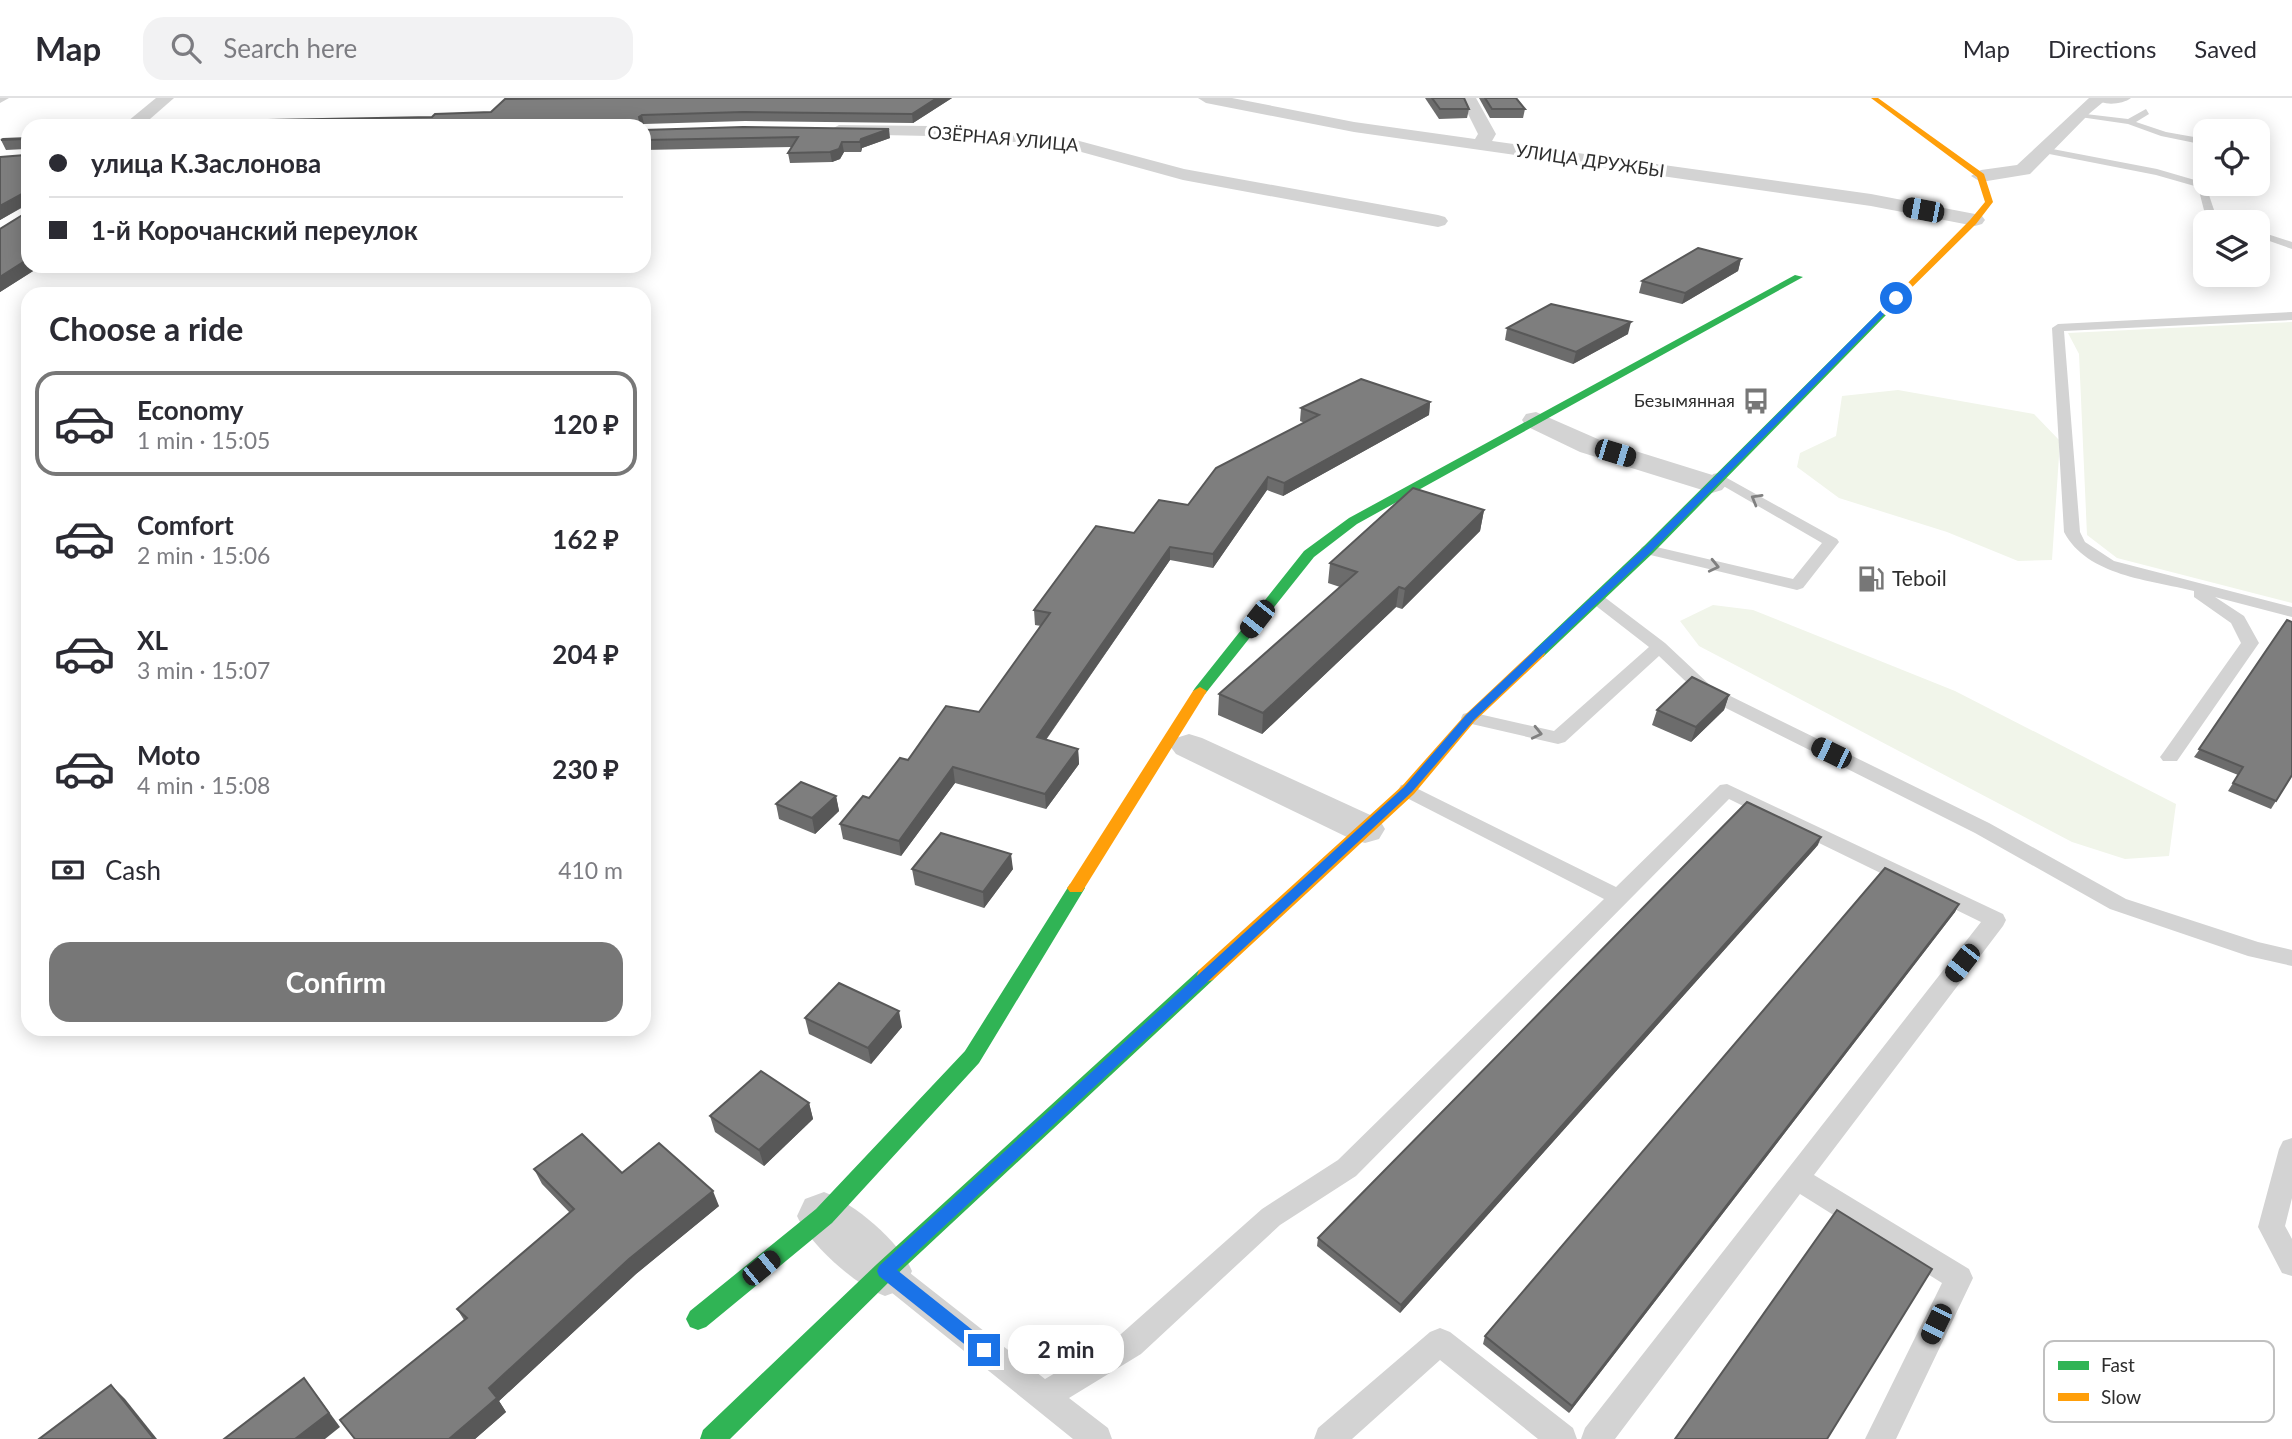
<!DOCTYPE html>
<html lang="en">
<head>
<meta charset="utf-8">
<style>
	:root { --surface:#fff; --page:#f2f2f3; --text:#2b2b33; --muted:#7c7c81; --line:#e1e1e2; --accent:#777 }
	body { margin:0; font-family:Lato,sans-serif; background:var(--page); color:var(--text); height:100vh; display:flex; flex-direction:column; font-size:26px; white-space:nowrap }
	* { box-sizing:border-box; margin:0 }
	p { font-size:23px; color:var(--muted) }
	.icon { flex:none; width:38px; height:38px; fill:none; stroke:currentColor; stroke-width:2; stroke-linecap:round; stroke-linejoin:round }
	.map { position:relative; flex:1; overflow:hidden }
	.details { position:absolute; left:21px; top:189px; width:630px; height:749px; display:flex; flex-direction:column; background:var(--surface); border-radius:21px; box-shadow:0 4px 18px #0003 }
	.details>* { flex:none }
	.hud { position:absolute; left:21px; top:21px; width:630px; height:154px; border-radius:21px; box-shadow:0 4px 18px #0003; display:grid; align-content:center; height:154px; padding:0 28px; background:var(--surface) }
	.tools { position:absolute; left:2193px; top:21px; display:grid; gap:14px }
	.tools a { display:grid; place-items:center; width:77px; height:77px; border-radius:14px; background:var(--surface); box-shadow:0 4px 18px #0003; font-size:35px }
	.end { position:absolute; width:32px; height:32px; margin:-16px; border:9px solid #1a73e8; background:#fff; box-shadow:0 0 0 4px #fff }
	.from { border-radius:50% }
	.bubble { position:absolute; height:49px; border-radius:21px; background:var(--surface); box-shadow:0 4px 18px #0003; font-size:23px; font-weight:700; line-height:49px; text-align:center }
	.car { position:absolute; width:21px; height:42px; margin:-21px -10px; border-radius:9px; box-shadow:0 0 5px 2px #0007; background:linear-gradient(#222 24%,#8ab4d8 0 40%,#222 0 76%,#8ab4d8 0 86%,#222 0) }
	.hud b { display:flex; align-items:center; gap:24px; height:66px; font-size:26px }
	.hud b+b { border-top:2px solid var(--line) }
	.hud i { width:18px; height:18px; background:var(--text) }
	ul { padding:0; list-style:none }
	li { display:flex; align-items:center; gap:21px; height:105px; margin:0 14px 10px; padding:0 14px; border:4px solid transparent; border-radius:21px }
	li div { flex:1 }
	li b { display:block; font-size:26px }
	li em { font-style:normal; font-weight:700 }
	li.selected { border-color:var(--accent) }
	li>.icon { width:63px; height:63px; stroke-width:1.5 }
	h2 { padding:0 28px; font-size:32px; line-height:84px }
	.pay { display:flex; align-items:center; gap:18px; height:77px; padding:0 28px; font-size:26px }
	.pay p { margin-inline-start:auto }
	.primary-button { display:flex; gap:14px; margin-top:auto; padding:14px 28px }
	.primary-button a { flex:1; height:80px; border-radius:21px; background:var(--accent); color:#fff; font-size:28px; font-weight:700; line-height:80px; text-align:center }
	header { display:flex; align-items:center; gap:42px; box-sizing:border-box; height:98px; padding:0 35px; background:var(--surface); border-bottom:2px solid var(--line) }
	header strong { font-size:33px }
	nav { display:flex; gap:38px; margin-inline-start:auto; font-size:24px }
	.search { width:490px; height:63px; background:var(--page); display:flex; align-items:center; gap:18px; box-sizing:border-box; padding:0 24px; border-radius:21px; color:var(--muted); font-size:26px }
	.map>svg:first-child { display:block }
</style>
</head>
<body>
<header>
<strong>Map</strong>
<div class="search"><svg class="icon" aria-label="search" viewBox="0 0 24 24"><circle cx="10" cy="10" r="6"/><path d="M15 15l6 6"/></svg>Search here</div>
<nav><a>Map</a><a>Directions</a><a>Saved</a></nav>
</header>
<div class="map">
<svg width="2292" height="1341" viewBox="0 0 2292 1341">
	<rect width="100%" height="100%" fill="#fff"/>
	<g fill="#f1f5ea">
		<polygon points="2292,224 2292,505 2117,460 2087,437 2079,256 2068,235"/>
		<polygon points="1898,292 2034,316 2060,343 2052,462 2018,463 1947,434 1839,400 1797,369 1800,355 1836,338 1842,298"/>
		<polygon points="1713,507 1753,512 1955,593 2176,706 2169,758 2125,761 2072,744 1699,548 1680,523"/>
	</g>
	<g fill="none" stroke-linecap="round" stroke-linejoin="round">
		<g fill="#d3d3d3" fill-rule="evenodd">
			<path d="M2095,0h36c-9,7 -30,8 -36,0z"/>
			<polygon points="2146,11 2149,16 2136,24 2166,34 2205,41 2205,47 2161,38 2128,26 2073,18 2077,15 2128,21"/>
			<polygon points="2042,49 2157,71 2205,85 2214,112 2235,124 2222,124 2205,116 2198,89 2156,77 2039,54 2037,52"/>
			<polygon points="2258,133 2292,144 2292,151 2258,139"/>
			<path d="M2292,214v8l-228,11 16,201 5,10 29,19 178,46v10l-77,-20 29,19 15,27 -82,118h-14l-3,-4 3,-4 78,-110 -10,-20 -37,-26v-6c-44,-11 -107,-15 -130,-59l-12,-204 6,-4z"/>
			<polygon points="1718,375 1837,441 1839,444 1803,490 1797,492 1642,455 1640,452 1642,449 1648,447 1793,481 1822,445 1713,382 1711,379 1713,376"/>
			<polygon points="1597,496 1603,498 1665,545 1712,589 1989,725 2126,801 2258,844 2292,852 2292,868 2248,858 2110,811 1975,735 1700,597 1659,558 1565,644 1558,646 1463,624 1461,620 1463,616 1470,614 1554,633 1649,549 1591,504 1589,501 1591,498"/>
			<polygon points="1408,686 1616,789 1720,687 1727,686 2003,816 2006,822 2003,828 1814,1077 1969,1171 1973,1180 1896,1341 1865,1341 1942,1185 1800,1096 1615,1341 1581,1341 1585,1330 1981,824 1729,701 1356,1078 1280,1127 1141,1256 1069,1300 1108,1330 1112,1341 1073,1341 876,1182 872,1173 876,1164 886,1160 896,1164 1045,1281 1121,1236 1262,1111 1338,1062 1604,801 1401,697 1398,692 1401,687"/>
			<polygon points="2292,1040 2292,1100 2285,1128 2292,1141 2292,1178 2282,1175 2258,1129 2279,1051 2283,1043"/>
			<polygon points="1440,1230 1450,1234 1573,1330 1577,1341 1538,1341 1440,1262 1352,1341 1314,1341 1318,1330 1430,1234"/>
		</g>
		<g fill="#d3d3d3" fill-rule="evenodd">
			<polygon points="0,0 9,0 0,5"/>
			<polygon points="156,0 174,0 142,28 122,28"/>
			<polygon points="1198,0 1232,0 1354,24 1475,41 1478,36 1460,0 1476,0 1496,36 1492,43 1871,96 1975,116 1982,118 1985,122 1982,126 1975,128 1871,108 1354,34 1206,5"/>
			<polygon points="2089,0 2108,0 2090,15 2030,76 1981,84 1971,78 1981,72 2017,67"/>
			<polygon points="839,27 930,28 1057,37 1184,71 1438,117 1445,119 1448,123 1445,127 1438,129 1183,82 1056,47 930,38 833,36 830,32"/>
			<polygon points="1536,314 1600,342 1722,380 1727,386 1722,392 1712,395 1580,354 1526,328 1522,322 1526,316"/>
			<polygon points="1189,636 1202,640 1379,721 1385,731 1379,741 1365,745 1351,741 1176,656 1170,648 1176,640"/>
			<path d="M824,1094c31,12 75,49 88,79l-8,18 -19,7c-30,-11 -74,-50 -88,-80l8,-17z"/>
		</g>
		<g fill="#30b455" fill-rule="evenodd">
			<polygon points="1795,177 1803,179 1357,426 1314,459 1205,596 1195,596 1193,593 1195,590 1304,453 1349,420"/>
			<polygon points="1881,212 1889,214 1653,455 1543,559 1533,559 1531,556 1533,553 1643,449"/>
			<polygon points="1076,784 1082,786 1085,790 979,965 832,1125 706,1229 698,1232 690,1229 686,1221 690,1213 816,1111 965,953 1070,786"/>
			<polygon points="1206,870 1213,872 1215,877 1213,882 893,1180 730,1341 700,1341 703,1332 877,1166 1199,872"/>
		</g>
		<g fill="#ff9f0a" fill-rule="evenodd">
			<polygon points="1871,0 1878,0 1984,76 1993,104 1976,126 1884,217 1879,214 1881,212 1970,122 1985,104 1977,79"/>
			<polygon points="1538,552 1543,553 1545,556 1543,559 1475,623 1414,696 1213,882 1206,884 1199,882 1197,877 1199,872 1402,688 1465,617 1533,553"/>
			<polygon points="1200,589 1207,593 1082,794 1070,794 1067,790 1070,786 1193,593"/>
		</g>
	</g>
	<g fill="#6c6c6c">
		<polygon points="952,0 913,25 745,23 644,26 432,19"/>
		<polygon points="1425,0 1464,0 1469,11 1467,20 1439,21"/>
		<polygon points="1479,0 1516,0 1525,11 1523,20 1490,20"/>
		<polygon points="644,32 890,40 862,50 861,54 844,54 840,61 832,64 790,65 788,55 792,49 644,52"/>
		<polygon points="28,40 28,168 41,168 0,194 2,131 24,116 25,108 0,122 0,59 25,57 25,51 6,52 1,42"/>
		<polygon points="1741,161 1738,173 1682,206 1639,195 1642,183"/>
		<polygon points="1507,230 1628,236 1573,266 1505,242"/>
		<polygon points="1430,304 1429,317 1283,398 1267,392 1213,470 1170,462 1046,642 1078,651 1079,666 1046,711 955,685 901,758 843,741 840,726 908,662 979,614 1041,528 1035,527 1034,512 1134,435 1188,407 1305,325 1300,323 1301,310"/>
		<polygon points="1484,412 1480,433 1402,511 1396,509 1262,636 1218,617 1219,596 1340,489 1328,485 1330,465"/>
		<polygon points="2292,524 2276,703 2271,711 2228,693 2238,677 2194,659"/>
		<polygon points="1729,597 1724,612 1691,644 1652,627 1657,612"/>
		<polygon points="836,698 839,713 815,736 779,721 776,706"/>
		<polygon points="1818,747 1400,1215 1317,1148 1318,1140"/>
		<polygon points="912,771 1013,771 984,810 915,787"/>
		<polygon points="1959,806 1955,814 1569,1315 1483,1246 1485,1238"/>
		<polygon points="805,920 902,929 871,966 809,936"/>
		<polygon points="809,1005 813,1021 764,1068 715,1034 710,1018"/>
		<polygon points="534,1071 622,1075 719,1108 636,1176 499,1303 506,1314 475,1341 355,1341 464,1222 457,1211 570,1115 542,1086"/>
	</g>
	<g fill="#585858">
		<polygon points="937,0 952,0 913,25 912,16"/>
		<polygon points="642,17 644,26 641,28 639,19"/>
		<polygon points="889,31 890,40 862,50 861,54 860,44 861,41"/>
		<polygon points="842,44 844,54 840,61 832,64 830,54"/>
		<polygon points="22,96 27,106 0,122 0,108"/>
		<polygon points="28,161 28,168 41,168 0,194 0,179"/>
		<polygon points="1741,161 1738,173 1682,206 1685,195"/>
		<polygon points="1631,224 1628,236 1573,266 1576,254"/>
		<polygon points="1430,304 1429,317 1283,398 1284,385"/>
		<polygon points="1268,379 1267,392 1213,470 1213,456"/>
		<polygon points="1484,412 1480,433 1402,511 1405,491"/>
		<polygon points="1170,449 1170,462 1037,654 1037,639"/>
		<polygon points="1399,489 1396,509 1262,636 1263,615"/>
		<polygon points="1729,597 1724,612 1691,644 1696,629"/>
		<polygon points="1078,651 1079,666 1046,711 1045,696"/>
		<polygon points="953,669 955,685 901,758 899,743"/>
		<polygon points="836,698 839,713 815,736 812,720"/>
		<polygon points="1821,739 1818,747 1400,1215 1401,1207"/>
		<polygon points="1011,756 1013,771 984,810 983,794"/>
		<polygon points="1959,806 1955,814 1569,1315 1572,1308"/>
		<polygon points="899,913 902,929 871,966 868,950"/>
		<polygon points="809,1005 813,1021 764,1068 759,1052"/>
		<polygon points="713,1093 719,1108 636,1176 499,1303 506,1314 475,1341 449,1341 489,1290 629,1161"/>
		<polygon points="304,1280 340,1329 325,1341 295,1341"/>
		<polygon points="111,1287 125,1301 157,1341 154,1341"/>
	</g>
	<g fill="#7e7e7e" stroke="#585858" stroke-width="2">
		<polygon points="597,0 937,0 912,16 743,14 642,17 639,19 641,28 207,28 211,23 432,19 435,16 491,14 505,1"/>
		<polygon points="1432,0 1464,0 1469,11 1440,11"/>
		<polygon points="1485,0 1516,0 1525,11 1492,11"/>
		<polygon points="743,29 889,31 861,41 860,44 842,44 839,51 830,54 788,55 798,39 644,42 644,32"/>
		<polygon points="28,40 28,161 0,179 0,131 24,116 25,98 22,96 0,108 0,59 25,57 25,41 1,42 3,41"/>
		<polygon points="1698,150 1741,161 1685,195 1642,183"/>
		<polygon points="1551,206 1631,224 1576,254 1507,230"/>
		<polygon points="1361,281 1430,304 1284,385 1268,379 1213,456 1170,449 1037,639 1078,651 1045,696 953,669 899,743 840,726 863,698 869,700 900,660 908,662 946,608 979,614 1050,515 1034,512 1096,428 1134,435 1159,402 1188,407 1216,370 1319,317 1301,310"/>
		<polygon points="1413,390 1484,412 1405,491 1399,489 1263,615 1219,596 1357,474 1330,465"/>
		<polygon points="2287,522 2292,524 2292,677 2276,703 2233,685 2243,669 2199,651"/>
		<polygon points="1692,579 1729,597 1696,629 1657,612"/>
		<polygon points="801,684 836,698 812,720 776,706"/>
		<polygon points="1747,704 1821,739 1401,1207 1318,1140"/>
		<polygon points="941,735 1011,756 983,794 912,771"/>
		<polygon points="1885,770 1959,806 1572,1308 1485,1238"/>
		<polygon points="839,885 899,913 868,950 805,920"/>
		<polygon points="761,973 809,1005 759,1052 710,1018"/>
		<polygon points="582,1036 622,1075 659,1045 713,1093 629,1161 489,1290 497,1300 449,1341 355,1341 340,1322 467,1220 457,1211 574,1111 534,1071"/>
		<polygon points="1837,1112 1932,1171 1827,1341 1675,1341"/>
		<polygon points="304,1280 329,1315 295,1341 224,1341"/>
		<polygon points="111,1287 154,1341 39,1341"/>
	</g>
	<defs><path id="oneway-chevron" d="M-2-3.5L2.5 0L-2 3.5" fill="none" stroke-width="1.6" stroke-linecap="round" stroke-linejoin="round" transform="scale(1.75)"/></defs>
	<g stroke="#808080">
		<use href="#oneway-chevron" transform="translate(1756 401) rotate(-150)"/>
		<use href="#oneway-chevron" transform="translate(1714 468) rotate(13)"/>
		<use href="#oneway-chevron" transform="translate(1537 635) rotate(13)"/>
	</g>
	<polygon fill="#1a73e8" points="1894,199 1900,200 1651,454 1474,622 1412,694 897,1172 990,1246 993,1252 990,1257 984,1260 978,1257 879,1178 877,1173 879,1168 1404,689 1466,617 1644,450"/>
	<defs>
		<g id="bus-bare" transform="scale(2.1)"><path d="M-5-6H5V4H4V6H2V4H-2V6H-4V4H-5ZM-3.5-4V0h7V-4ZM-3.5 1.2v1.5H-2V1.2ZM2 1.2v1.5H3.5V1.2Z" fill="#777" stroke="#fff" stroke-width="2.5" paint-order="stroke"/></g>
		<g id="fuel-bare" transform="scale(2.1)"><path d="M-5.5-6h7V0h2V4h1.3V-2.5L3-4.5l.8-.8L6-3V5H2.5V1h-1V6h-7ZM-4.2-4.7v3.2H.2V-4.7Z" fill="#777" stroke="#fff" stroke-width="2.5" paint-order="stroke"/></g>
	</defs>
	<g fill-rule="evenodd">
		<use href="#bus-bare" x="1756" y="303"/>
		<use href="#fuel-bare" x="1871" y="481"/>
	</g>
	<g text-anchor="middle" stroke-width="7" stroke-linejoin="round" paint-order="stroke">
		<g font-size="18" fill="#2e2e2e" stroke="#fff">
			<text transform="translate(1003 41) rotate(5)" y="6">ОЗЁРНАЯ УЛИЦА</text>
			<text transform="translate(1590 63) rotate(8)" y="6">УЛИЦА ДРУЖБЫ</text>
		</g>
		<g font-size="18" fill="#2e2e2e" stroke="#fff" text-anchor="end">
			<text x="1735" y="309">Безымянная</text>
		</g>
		<g font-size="21" fill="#2e2e2e" stroke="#fff" text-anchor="start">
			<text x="1892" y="488">Teboil</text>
		</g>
	</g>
	<rect x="2044" y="1243" width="230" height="81" rx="10" fill="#fff" stroke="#c0c0c0" stroke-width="2"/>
	<rect x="2058" y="1263" width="31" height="9" fill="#30b455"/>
	<rect x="2058" y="1295" width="31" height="8" fill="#ff9f0a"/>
	<g font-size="19" fill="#2e2e2e">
		<text x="2101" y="1274">Fast</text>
		<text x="2101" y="1306">Slow</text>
	</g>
</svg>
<div class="tools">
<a><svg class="icon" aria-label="locate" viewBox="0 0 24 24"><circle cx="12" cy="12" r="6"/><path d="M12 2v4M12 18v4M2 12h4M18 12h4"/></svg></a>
<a><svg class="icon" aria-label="layers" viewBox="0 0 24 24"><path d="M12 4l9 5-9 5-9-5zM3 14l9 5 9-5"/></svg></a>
</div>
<i class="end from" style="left:1896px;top:200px"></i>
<i class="end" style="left:984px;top:1252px"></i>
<div class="bubble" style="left:1008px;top:1227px;width:116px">2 min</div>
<i class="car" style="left:1923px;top:112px;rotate:281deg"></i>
<i class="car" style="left:1615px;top:355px;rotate:107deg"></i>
<i class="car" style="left:1257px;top:521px;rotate:218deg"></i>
<i class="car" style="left:1831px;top:655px;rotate:296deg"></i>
<i class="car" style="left:1962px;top:865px;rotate:218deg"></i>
<i class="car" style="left:761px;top:1170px;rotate:51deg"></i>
<i class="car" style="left:1936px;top:1226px;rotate:206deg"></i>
<div class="hud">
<b><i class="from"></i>улица К.Заслонова</b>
<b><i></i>1-й Корочанский переулок</b>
</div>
<section class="details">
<h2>Choose a ride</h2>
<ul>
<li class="selected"><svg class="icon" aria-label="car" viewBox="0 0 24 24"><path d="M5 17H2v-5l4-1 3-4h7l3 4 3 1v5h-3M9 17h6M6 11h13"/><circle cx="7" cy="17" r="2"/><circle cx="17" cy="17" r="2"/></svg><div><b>Economy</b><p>1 min · 15:05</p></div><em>120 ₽</em></li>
<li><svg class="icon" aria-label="car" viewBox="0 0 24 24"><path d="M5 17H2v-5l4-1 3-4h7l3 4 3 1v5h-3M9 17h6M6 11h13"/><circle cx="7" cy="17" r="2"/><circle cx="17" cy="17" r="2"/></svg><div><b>Comfort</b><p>2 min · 15:06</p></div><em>162 ₽</em></li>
<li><svg class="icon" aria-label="car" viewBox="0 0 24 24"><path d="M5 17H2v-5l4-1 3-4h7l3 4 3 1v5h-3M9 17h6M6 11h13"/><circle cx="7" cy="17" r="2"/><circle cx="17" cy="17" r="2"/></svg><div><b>XL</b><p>3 min · 15:07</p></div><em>204 ₽</em></li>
<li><svg class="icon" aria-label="car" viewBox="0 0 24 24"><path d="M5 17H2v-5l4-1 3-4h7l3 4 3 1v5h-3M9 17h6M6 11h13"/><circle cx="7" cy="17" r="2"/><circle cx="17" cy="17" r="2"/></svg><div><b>Moto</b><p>4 min · 15:08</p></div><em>230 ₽</em></li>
</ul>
<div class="pay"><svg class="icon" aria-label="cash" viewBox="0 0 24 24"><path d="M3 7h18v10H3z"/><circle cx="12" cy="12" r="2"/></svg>Cash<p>410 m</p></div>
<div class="primary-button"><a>Confirm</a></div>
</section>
</div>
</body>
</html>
